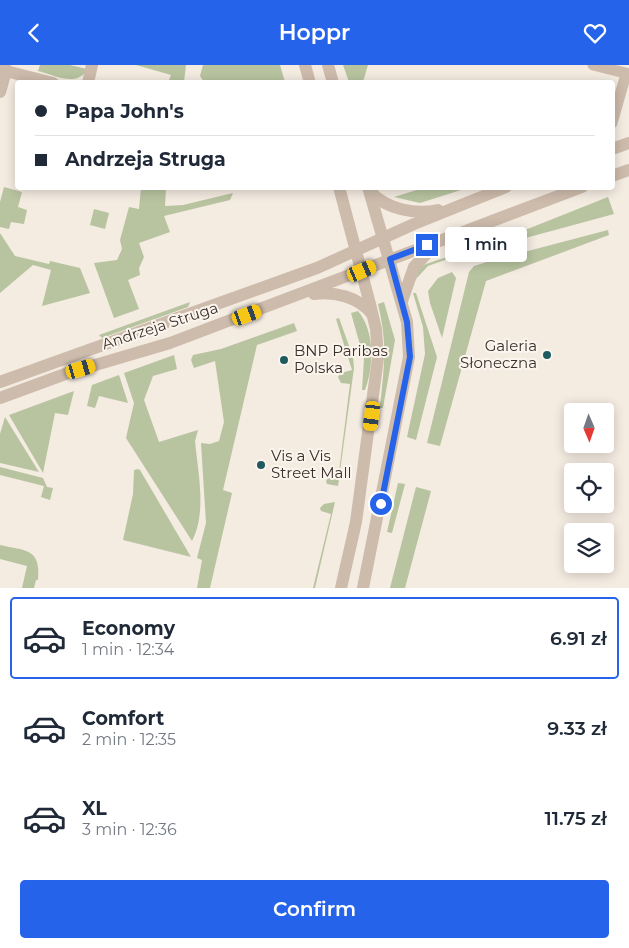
<!DOCTYPE html>
<html lang="en">
<head>
<meta charset="utf-8">
<style>
	:root { --surface:#fff; --page:#f6f6f7; --text:#1f2937; --muted:#747a83; --line:#e0e1e3; --accent:#2563eb }
	body { margin:0; font-family:Montserrat,sans-serif; background:var(--page); color:var(--text); height:100vh; display:flex; flex-direction:column; font-size:19px; white-space:nowrap }
	* { box-sizing:border-box; margin:0 }
	p { font-size:16px; color:var(--muted) }
	.icon { flex:none; width:28px; height:28px; fill:none; stroke:currentColor; stroke-width:2; stroke-linecap:round; stroke-linejoin:round }
	.map { position:relative; height:523px; overflow:hidden }
	.details { display:flex; flex-direction:column; background:var(--surface); flex:1 }
	.details>* { flex:none }
	.top-card { position:absolute; left:15px; top:15px; width:600px; height:110px; border-radius:5px; box-shadow:0 2px 12px #0003; display:grid; align-content:center; height:110px; padding:0 20px; background:var(--surface) }
	.needle { width:32px; rotate:178deg }
	.buttons { position:absolute; left:564px; top:338px; display:grid; gap:10px }
	.buttons a { display:grid; place-items:center; width:50px; height:50px; border-radius:5px; background:var(--surface); box-shadow:0 2px 12px #0003; font-size:25px }
	.end { position:absolute; width:22px; height:22px; margin:-11px; border:6px solid #2563eb; background:#fff; box-shadow:0 0 0 2px #fff }
	.from { border-radius:50% }
	.bubble { position:absolute; height:35px; border-radius:5px; background:var(--surface); box-shadow:0 2px 12px #0003; font-size:16px; font-weight:600; line-height:35px; text-align:center }
	.car { position:absolute; width:15px; height:30px; margin:-15px -8px; border-radius:6px; box-shadow:0 0 4px 1px #0007; background:linear-gradient(#f5c518 24%,#345 0 40%,#f5c518 0 76%,#345 0 86%,#f5c518 0) }
	.top-card b { display:flex; align-items:center; gap:18px; height:48px; font-size:19px }
	.top-card b+b { border-top:1px solid var(--line) }
	.top-card i { width:12px; height:12px; background:var(--text) }
	ul { padding:9px 0 0; list-style:none }
	li { display:flex; align-items:center; gap:15px; height:82px; margin:0 10px 8px; padding:0 10px; border:2px solid transparent; border-radius:5px }
	li div { flex:1 }
	li b { display:block; font-size:19px }
	li em { font-style:normal; font-weight:600 }
	li.active { border-color:var(--accent) }
	li>.icon { width:45px; height:45px; stroke-width:1.5 }
	.button { display:flex; gap:10px; margin-top:auto; padding:10px 20px }
	.button a { flex:1; height:58px; border-radius:5px; background:var(--accent); color:#fff; font-size:20px; font-weight:600; line-height:58px; text-align:center }
	header { display:flex; justify-content:space-between; align-items:center; height:65px; padding:0 20px; background:var(--accent); color:#fff; font-size:22px; font-weight:600 }
	.map>svg:first-child { display:block }
</style>
</head>
<body>
<header><svg class="icon" aria-label="back" viewBox="0 0 24 24"><path d="M15 5l-7 7 7 7"/></svg>Hoppr<svg class="icon" aria-label="heart" viewBox="0 0 24 24"><path d="M12 20l-8-8c-3-5 5-10 8-4 3-6 11-1 8 4z"/></svg></header>
<div class="map">
<svg width="629" height="523" viewBox="0 0 629 523">
	<rect width="100%" height="100%" fill="#f4ebe1"/>
	<g fill="#b8c4a0">
		<path d="M40,0h30l17,4c-9,19 -33,6 -49,2z"/>
		<polygon points="136,0 186,0 184,17 168,17 171,10"/>
		<polygon points="203,0 280,0 285,17 204,17 200,11"/>
		<polygon points="343,0 368,0 363,17 349,17"/>
		<polygon points="4,122 22,127 18,142 27,145 24,159 11,157 9,164 0,162 0,137"/>
		<polygon points="141,123 166,123 165,141 183,140 233,128 230,135 164,151 170,167 139,178 144,192 139,203 140,210 128,215 139,244 114,253 94,198 117,195 122,184 120,175 129,142 139,144"/>
		<polygon points="423,123 453,123 461,125 420,138 394,132"/>
		<polygon points="608,132 614,149 445,195 428,201 416,214 419,204 426,199 525,165"/>
		<polygon points="94,144 109,148 105,164 90,160"/>
		<polygon points="608,165 609,170 486,216 440,381 427,378 469,207 474,201 490,196"/>
		<polygon points="0,168 15,191 49,199 50,196 80,203 90,228 42,241 51,205 33,200 0,228"/>
		<polygon points="452,207 456,213 442,273 430,238 428,226 438,213"/>
		<polygon points="413,228 416,228 437,292 416,375 407,372 425,289 423,262"/>
		<polygon points="190,237 188,242 102,273 99,270"/>
		<path d="M384,237l11,38 -12,68h-3c4,-42 8,-62 -2,-104z"/>
		<path d="M358,246c17,20 16,56 7,79h-3l2,-31 -13,-46z"/>
		<polygon points="339,253 353,292 354,303 338,421 327,419 326,416 328,413 338,414 350,319 341,318 338,312 341,308 352,305 336,254"/>
		<polygon points="294,258 297,266 257,280 223,425 232,428 210,523 197,523 202,495 197,493 206,458 201,378 210,379 219,376 224,357 215,296 194,303 191,295 193,290 221,284"/>
		<path d="M174,290l3,14 -24,7 -9,24 15,42 39,-12 -3,11c3,32 12,71 -3,100l-66,-103 8,-35 -10,-30z"/>
		<polygon points="119,310 128,338 99,331 95,343 87,341 92,320"/>
		<polygon points="74,326 68,350 55,348 43,408 9,350"/>
		<polygon points="5,352 39,407 0,398 0,369"/>
		<polygon points="0,402 43,413 47,422 53,423 50,435 41,432 44,421 0,410"/>
		<polygon points="138,404 140,405 191,492 123,475 133,429 134,405"/>
		<polygon points="398,418 405,419 392,468 387,467"/>
		<polygon points="416,422 431,426 405,523 390,523"/>
		<polygon points="335,437 315,523 313,523 331,449 321,446 320,443 324,439"/>
		<path d="M0,480c26,6 41,3 38,35h-2l-2,8h-12l5,-22 -27,-7z"/>
	</g>
	<g fill="none" stroke-linecap="round" stroke-linejoin="round">
		<g stroke="#cdbbac" stroke-width="11">
			<polyline points="593,0 629,9"/>
			<polyline points="612,58 626,9"/>
		</g>
		<g stroke="#cdbbac" stroke-width="12">
			<polyline points="6,6 53,18"/>
			<polyline points="88,18 92,0"/>
			<polyline points="0,27 6,6 4,0"/>
		</g>
		<g stroke="#cdbbac" stroke-width="12">
			<polyline points="305,0 310,18"/>
			<polyline points="328,0 333,18"/>
			<polyline points="612,84 629,78"/>
			<polyline points="612,111 629,105"/>
			<polyline points="339,122 370,239 376,264 378,293 356,457 341,523"/>
			<path d="M371,127c15,17 44,23 67,18"/>
			<path d="M314,229c20,-3 45,3 58,20"/>
			<polyline points="402,236 414,202 434,181"/>
			<polyline points="0,317 317,203 414,159 506,122"/>
			<polyline points="0,333 68,308 170,278 582,122"/>
			<polyline points="363,523 409,292 407,257 368,122"/>
		</g>
	</g>
	<g fill="none" stroke-linecap="round" stroke-linejoin="round">
		<polyline stroke="#2563eb" stroke-width="6" points="381,439 410,292 407,257 390,194 427,180"/>
	</g>
	<g fill="#1f5a5e" stroke="#fbf5ee" stroke-width="2">
		<circle cx="547" cy="290" r="5"/>
		<circle cx="284" cy="295" r="5"/>
		<circle cx="261" cy="400" r="5"/>
	</g>
	<g text-anchor="middle" stroke-width="4" stroke-linejoin="round" paint-order="stroke">
		<g font-size="15" fill="#3b302b" stroke="#fbf5ee">
			<text transform="translate(160 261) rotate(-18)" y="5">Andrzeja Struga</text>
		</g>
		<g font-size="15" fill="#3b302b" stroke="#fbf5ee" text-anchor="start">
			<text x="537" y="286" text-anchor="end">Galeria<tspan x="537" dy="17">Słoneczna</tspan></text>
			<text x="294" y="291">BNP Paribas<tspan x="294" dy="17">Polska</tspan></text>
			<text x="271" y="396">Vis a Vis<tspan x="271" dy="17">Street Mall</tspan></text>
		</g>
	</g>
</svg>
<div class="buttons">
<a><svg class="needle" viewBox="-14 -14 28 28"><path d="M0-13l5 13h-10z" fill="#e53935"/><path d="M0 13l5-13h-10z" fill="#747a83"/></svg></a>
<a><svg class="icon" aria-label="locate" viewBox="0 0 24 24"><circle cx="12" cy="12" r="6"/><path d="M12 2v4M12 18v4M2 12h4M18 12h4"/></svg></a>
<a><svg class="icon" aria-label="layers" viewBox="0 0 24 24"><path d="M12 4l9 5-9 5-9-5zM3 14l9 5 9-5"/></svg></a>
</div>
<i class="end from" style="left:381px;top:439px"></i>
<i class="end" style="left:427px;top:180px"></i>
<div class="bubble" style="left:445px;top:162px;width:82px">1 min</div>
<i class="car" style="left:362px;top:206px;rotate:67deg"></i>
<i class="car" style="left:247px;top:250px;rotate:70deg"></i>
<i class="car" style="left:81px;top:304px;rotate:74deg"></i>
<i class="car" style="left:372px;top:351px;rotate:187deg"></i>
<div class="top-card">
<b><i class="from"></i>Papa John's</b>
<b><i></i>Andrzeja Struga</b>
</div>
</div>
<section class="details">
<ul>
<li class="active"><svg class="icon" aria-label="car" viewBox="0 0 24 24"><path d="M5 17H2v-5l4-1 3-4h7l3 4 3 1v5h-3M9 17h6M6 11h13"/><circle cx="7" cy="17" r="2"/><circle cx="17" cy="17" r="2"/></svg><div><b>Economy</b><p>1 min · 12:34</p></div><em>6.91 zł</em></li>
<li><svg class="icon" aria-label="car" viewBox="0 0 24 24"><path d="M5 17H2v-5l4-1 3-4h7l3 4 3 1v5h-3M9 17h6M6 11h13"/><circle cx="7" cy="17" r="2"/><circle cx="17" cy="17" r="2"/></svg><div><b>Comfort</b><p>2 min · 12:35</p></div><em>9.33 zł</em></li>
<li><svg class="icon" aria-label="car" viewBox="0 0 24 24"><path d="M5 17H2v-5l4-1 3-4h7l3 4 3 1v5h-3M9 17h6M6 11h13"/><circle cx="7" cy="17" r="2"/><circle cx="17" cy="17" r="2"/></svg><div><b>XL</b><p>3 min · 12:36</p></div><em>11.75 zł</em></li>
</ul>
<div class="button"><a>Confirm</a></div>
</section>
</body>
</html>
